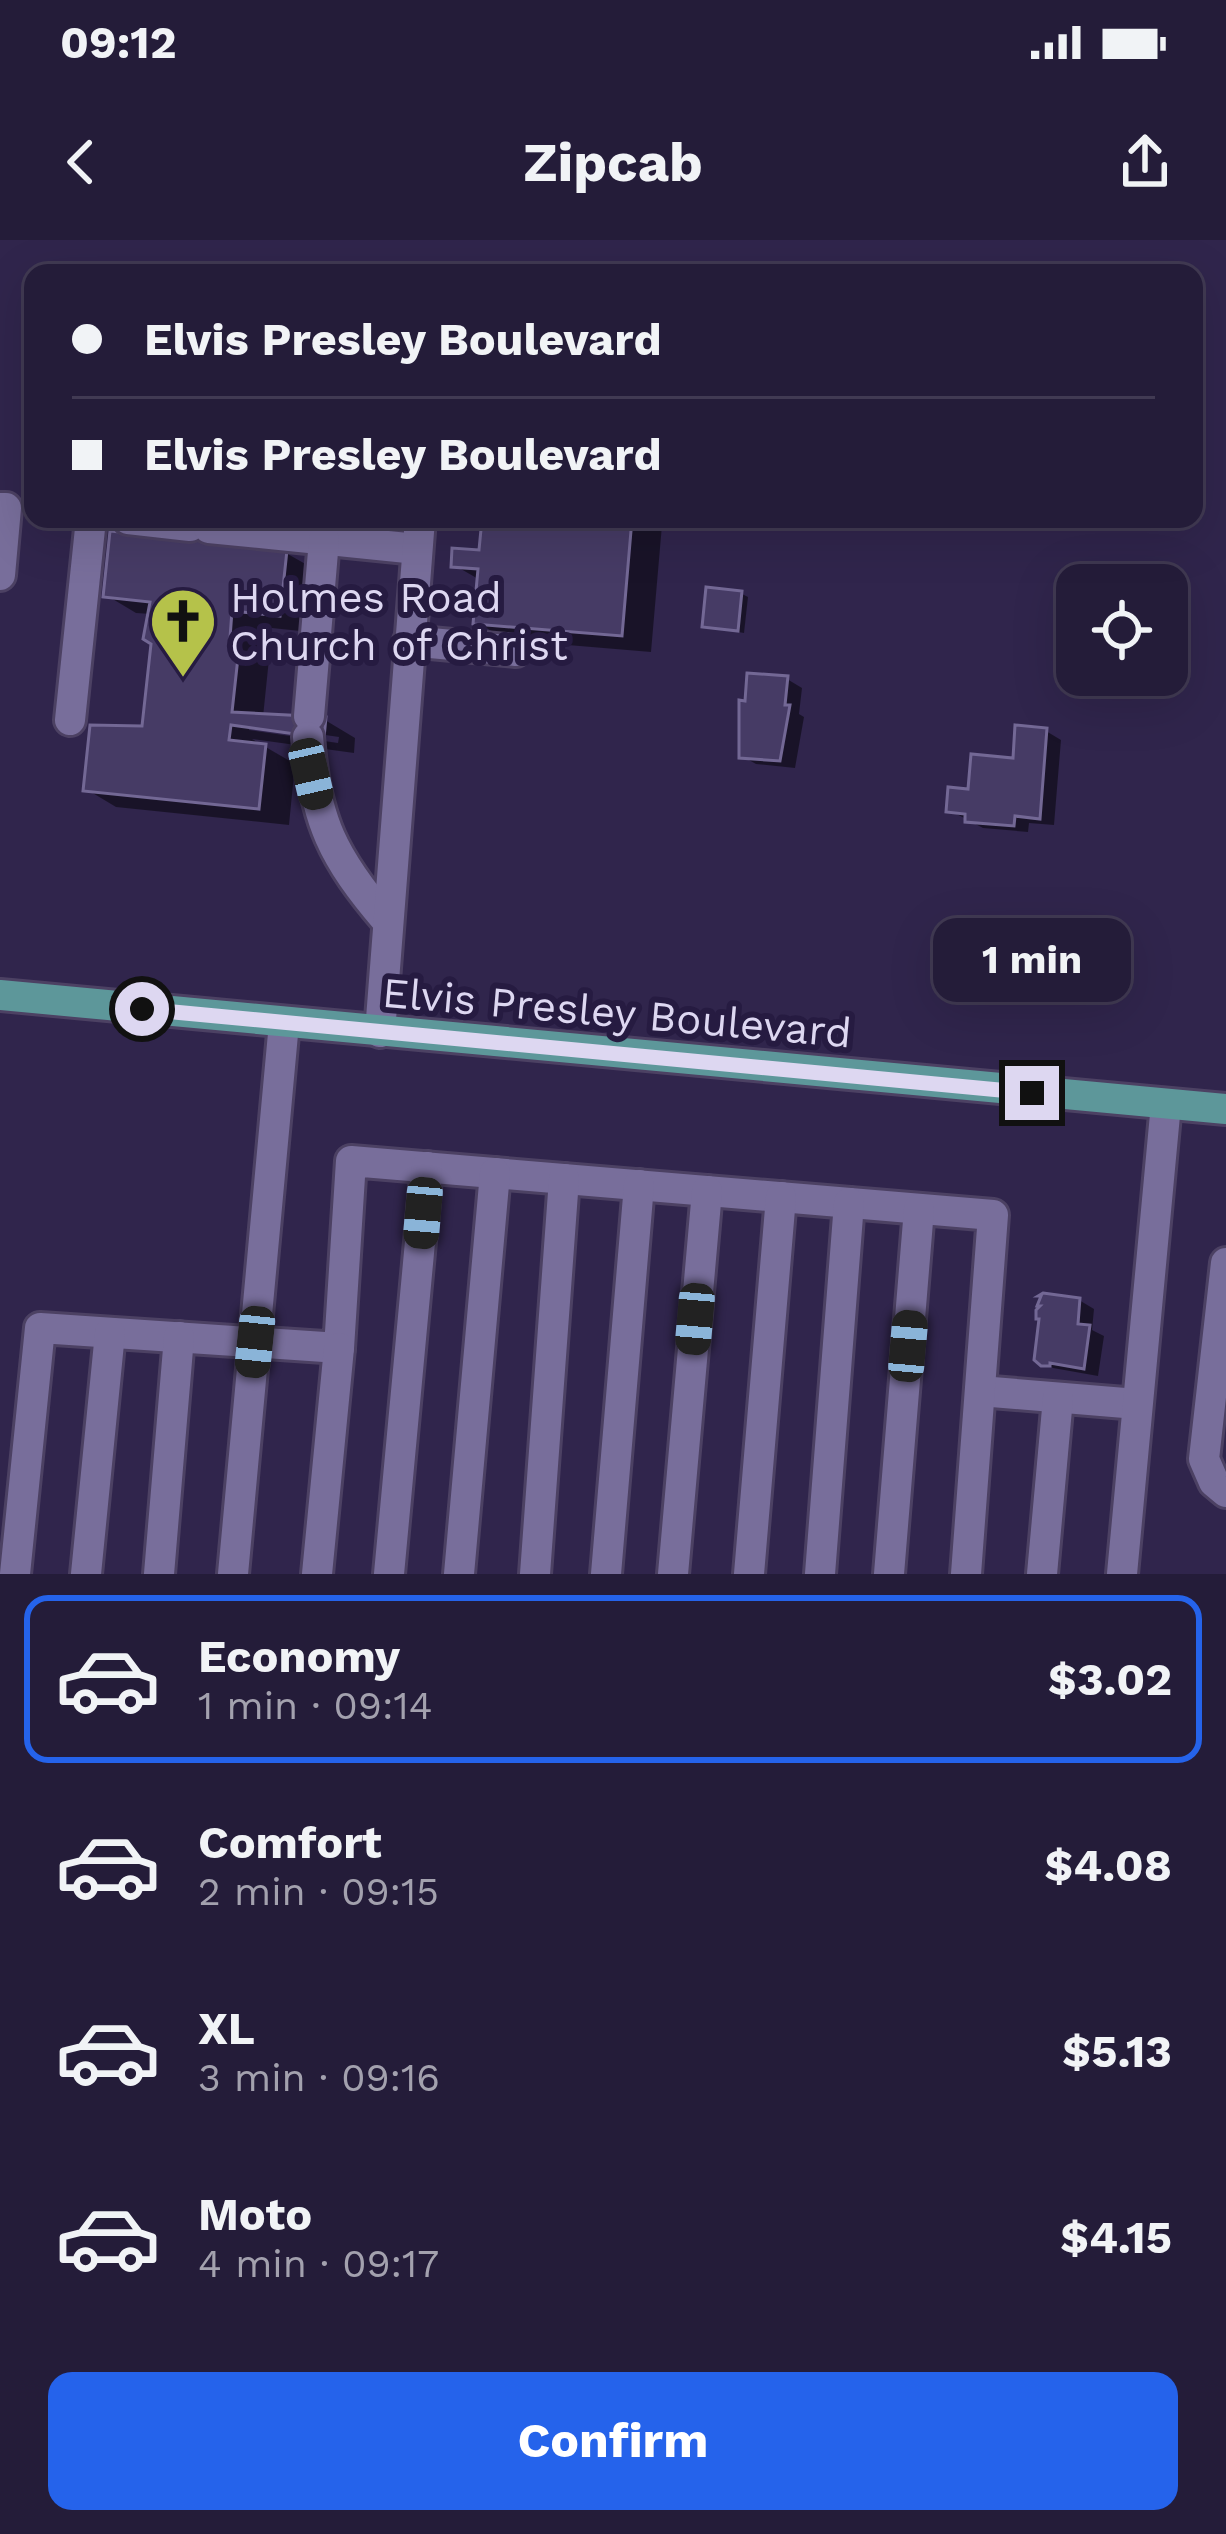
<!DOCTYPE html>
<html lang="en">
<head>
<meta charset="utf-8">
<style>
	:root { --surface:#241c39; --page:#302944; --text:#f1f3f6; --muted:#a3a1ae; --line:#413a53; --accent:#2563eb }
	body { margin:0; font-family:"Work Sans",sans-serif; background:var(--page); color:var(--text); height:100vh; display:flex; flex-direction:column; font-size:45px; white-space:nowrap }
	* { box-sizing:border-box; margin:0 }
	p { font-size:39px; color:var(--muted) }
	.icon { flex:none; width:66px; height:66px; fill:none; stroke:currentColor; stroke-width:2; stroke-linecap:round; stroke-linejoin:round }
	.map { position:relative; height:1334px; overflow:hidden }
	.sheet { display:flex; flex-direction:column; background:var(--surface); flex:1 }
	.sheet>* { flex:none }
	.hud { position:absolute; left:24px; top:24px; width:1179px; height:264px; border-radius:24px; box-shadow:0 12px 48px #0002,0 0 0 3px var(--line); display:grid; align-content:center; height:264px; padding:0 48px; background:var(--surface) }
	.fabs { position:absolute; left:1056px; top:324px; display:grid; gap:24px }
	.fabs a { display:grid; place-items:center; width:132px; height:132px; border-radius:24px; background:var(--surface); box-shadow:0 12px 48px #0002,0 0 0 3px var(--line); font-size:60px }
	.end { position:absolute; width:54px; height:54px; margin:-27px; border:15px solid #ddd7f1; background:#111; box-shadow:0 0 0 6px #111 }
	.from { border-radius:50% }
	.bubble { position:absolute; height:84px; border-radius:24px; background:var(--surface); box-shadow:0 12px 48px #0002,0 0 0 3px var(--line); font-size:39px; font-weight:700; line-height:84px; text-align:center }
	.car { position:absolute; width:36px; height:72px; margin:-36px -18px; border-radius:15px; box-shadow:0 0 9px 3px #0007; background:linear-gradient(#222 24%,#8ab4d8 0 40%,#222 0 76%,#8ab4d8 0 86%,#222 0) }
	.hud b { display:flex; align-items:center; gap:42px; height:114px; font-size:45px }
	.hud b+b { border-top:3px solid var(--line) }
	.hud i { width:30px; height:30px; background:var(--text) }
	ul { padding:21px 0 0; list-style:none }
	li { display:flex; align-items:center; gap:36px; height:168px; margin:0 24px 18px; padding:0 24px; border:6px solid transparent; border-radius:24px }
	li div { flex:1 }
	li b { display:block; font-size:45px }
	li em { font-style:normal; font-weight:700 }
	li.current { border-color:var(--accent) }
	li>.icon { width:108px; height:108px; stroke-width:1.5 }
	.primary-button { display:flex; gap:24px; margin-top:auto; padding:24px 48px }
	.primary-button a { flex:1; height:138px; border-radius:24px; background:var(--accent); color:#fff; font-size:48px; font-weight:700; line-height:138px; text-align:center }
	.status { display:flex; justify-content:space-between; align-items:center; height:84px; padding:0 60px; background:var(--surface); direction:ltr }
	.status svg { height:33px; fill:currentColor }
	header { display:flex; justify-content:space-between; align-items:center; height:156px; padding:0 48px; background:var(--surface); font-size:54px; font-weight:700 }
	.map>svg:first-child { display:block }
</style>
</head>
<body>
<div class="status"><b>09:12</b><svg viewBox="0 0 49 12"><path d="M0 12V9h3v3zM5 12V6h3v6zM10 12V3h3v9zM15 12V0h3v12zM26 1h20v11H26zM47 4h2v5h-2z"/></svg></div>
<header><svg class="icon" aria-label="back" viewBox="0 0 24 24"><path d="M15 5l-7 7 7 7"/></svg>Zipcab<svg class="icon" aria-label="share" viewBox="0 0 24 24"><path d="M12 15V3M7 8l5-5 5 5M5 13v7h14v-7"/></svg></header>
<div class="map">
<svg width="1226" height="1334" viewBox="0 0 1226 1334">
	<rect width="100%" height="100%" fill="#30254c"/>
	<g fill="#0007" fill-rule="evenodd">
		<polygon points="485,279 652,279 662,285 651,412 507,400 476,382 480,340 454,325 482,313"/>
		<path d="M286,313l30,17 -6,62 -48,-5 -2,27 9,5 -6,58 62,3 30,18 -1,15 -102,-14 43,25 -6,61 -173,-18 -30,-18 59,-60 9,-86 -3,-29 -15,-1 -30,-18zM249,484l90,13 -1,6 -89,-13z"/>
		<polygon points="742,354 748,357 744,393 705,386"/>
		<polygon points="787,439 802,448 799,474 804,477 795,528 756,524 742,516"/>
		<polygon points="1046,491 1061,500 1054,585 1029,583 1028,592 983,588 949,570 1016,521"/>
		<polygon points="1079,1060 1094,1069 1092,1090 1104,1096 1098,1136 1053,1128 1038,1120"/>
	</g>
	<g fill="#463b65" stroke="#736895" stroke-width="3">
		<polygon points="210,279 287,310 280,376 232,371 230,398 240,399 232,472 326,477 324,498 231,485 229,500 266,504 259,569 83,551 90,485 142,486 151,404 143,399 150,362 103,357 110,291 189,299"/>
		<polygon points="482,279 632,279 622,396 473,384 478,329 451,327 452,308 479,310"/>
		<polygon points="706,347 742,351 738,391 702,387"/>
		<polygon points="747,433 788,436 785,465 790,465 780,521 739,518 739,460 745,461"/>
		<polygon points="1015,485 1047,488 1040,579 1015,576 1014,586 965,582 965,574 946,572 948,547 968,549 971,514 1013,518"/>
		<polygon points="1043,1053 1080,1058 1078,1084 1090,1085 1084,1129 1050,1123 1050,1126 1041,1126 1034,1120 1039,1079 1036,1079 1036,1070 1040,1066 1037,1066 1041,1056 1038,1056"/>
	</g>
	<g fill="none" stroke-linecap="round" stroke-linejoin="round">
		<g stroke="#4c4163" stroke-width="36">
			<g id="minor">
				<polyline points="0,268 6,268 0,335"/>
				<polyline points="128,279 190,286"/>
				<polyline points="209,288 417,309"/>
				<polyline points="409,401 516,411"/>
				<polyline points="309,476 324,300"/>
				<polyline points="70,480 91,279"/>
				<path d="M308,497c7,84 25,121 79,184"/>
				<polyline points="380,792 420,279"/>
				<polyline points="1226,1023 1204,1219 1214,1242 1226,1252"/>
				<polyline points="980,1151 1137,1164"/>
				<polyline points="15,1334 40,1088 339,1108 351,921 993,975 966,1334"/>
				<polyline points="86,1334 110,1093"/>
				<polyline points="159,1334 179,1097"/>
				<polyline points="233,1334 284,783"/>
				<polyline points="317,1334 339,1108"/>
				<polyline points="389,1334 427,927"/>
				<polyline points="459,1334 495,933"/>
				<polyline points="535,1334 564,939"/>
				<polyline points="606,1334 639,945"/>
				<polyline points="673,1334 707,951"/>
				<polyline points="749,1334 781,957"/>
				<polyline points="820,1334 849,963"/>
				<polyline points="889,1334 919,969"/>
				<polyline points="1042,1334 1058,1158"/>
				<polyline points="1122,1334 1166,864"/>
			</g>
		</g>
		<g stroke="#4c4163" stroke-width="36">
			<polyline id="major" points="0,755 1226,869"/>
		</g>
		<use href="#minor" stroke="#786e9b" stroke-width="30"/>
		<use href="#major" stroke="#5d979a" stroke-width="30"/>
	</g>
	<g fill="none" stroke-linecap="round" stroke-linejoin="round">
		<polyline stroke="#ddd7f1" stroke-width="15" points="142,769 1032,853"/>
	</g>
	<defs>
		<g id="church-pin" transform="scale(3.45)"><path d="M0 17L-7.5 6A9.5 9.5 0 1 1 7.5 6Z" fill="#b5c24a" stroke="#261b41"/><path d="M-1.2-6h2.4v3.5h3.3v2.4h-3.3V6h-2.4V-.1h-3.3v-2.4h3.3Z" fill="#111"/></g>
	</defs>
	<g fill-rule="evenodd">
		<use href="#church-pin" x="183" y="381"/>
	</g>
	<g text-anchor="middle" stroke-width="12" stroke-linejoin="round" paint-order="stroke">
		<g font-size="42" fill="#ddd7f1" stroke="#261b41" text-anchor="start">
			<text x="230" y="372">Holmes Road<tspan x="230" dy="48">Church of Christ</tspan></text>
		</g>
		<g font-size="42" fill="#ddd7f1" stroke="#261b41">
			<text transform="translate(617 772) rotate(5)" y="15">Elvis Presley Boulevard</text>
		</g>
	</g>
</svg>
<div class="fabs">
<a><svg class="icon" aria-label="locate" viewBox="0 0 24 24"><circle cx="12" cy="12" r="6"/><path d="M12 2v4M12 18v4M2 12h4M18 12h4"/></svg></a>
</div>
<i class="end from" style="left:142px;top:769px"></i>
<i class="end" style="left:1032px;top:853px"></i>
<div class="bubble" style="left:933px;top:678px;width:198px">1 min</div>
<i class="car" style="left:311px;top:534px;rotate:167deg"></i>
<i class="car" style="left:423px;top:973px;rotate:185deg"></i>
<i class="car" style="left:695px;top:1079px;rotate:185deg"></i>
<i class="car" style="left:255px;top:1102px;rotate:186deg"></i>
<i class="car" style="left:908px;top:1106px;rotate:5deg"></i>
<div class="hud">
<b><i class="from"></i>Elvis Presley Boulevard</b>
<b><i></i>Elvis Presley Boulevard</b>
</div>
</div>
<section class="sheet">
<ul>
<li class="current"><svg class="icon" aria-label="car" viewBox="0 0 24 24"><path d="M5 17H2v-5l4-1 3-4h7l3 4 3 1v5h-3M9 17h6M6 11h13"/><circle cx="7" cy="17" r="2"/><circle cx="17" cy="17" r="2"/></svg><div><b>Economy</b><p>1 min · 09:14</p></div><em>$3.02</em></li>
<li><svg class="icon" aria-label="car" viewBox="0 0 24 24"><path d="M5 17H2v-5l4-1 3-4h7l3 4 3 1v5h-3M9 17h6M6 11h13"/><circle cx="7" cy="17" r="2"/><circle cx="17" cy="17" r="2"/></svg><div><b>Comfort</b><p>2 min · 09:15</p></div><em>$4.08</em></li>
<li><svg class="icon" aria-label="car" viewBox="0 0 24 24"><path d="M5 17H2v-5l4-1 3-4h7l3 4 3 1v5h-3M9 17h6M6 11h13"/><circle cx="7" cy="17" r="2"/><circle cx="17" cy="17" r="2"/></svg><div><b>XL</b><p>3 min · 09:16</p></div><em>$5.13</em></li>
<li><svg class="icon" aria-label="car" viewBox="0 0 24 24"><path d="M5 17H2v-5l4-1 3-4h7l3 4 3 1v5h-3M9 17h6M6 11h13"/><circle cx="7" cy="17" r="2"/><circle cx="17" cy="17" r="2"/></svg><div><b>Moto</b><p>4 min · 09:17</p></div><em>$4.15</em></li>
</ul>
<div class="primary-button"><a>Confirm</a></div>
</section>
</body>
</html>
